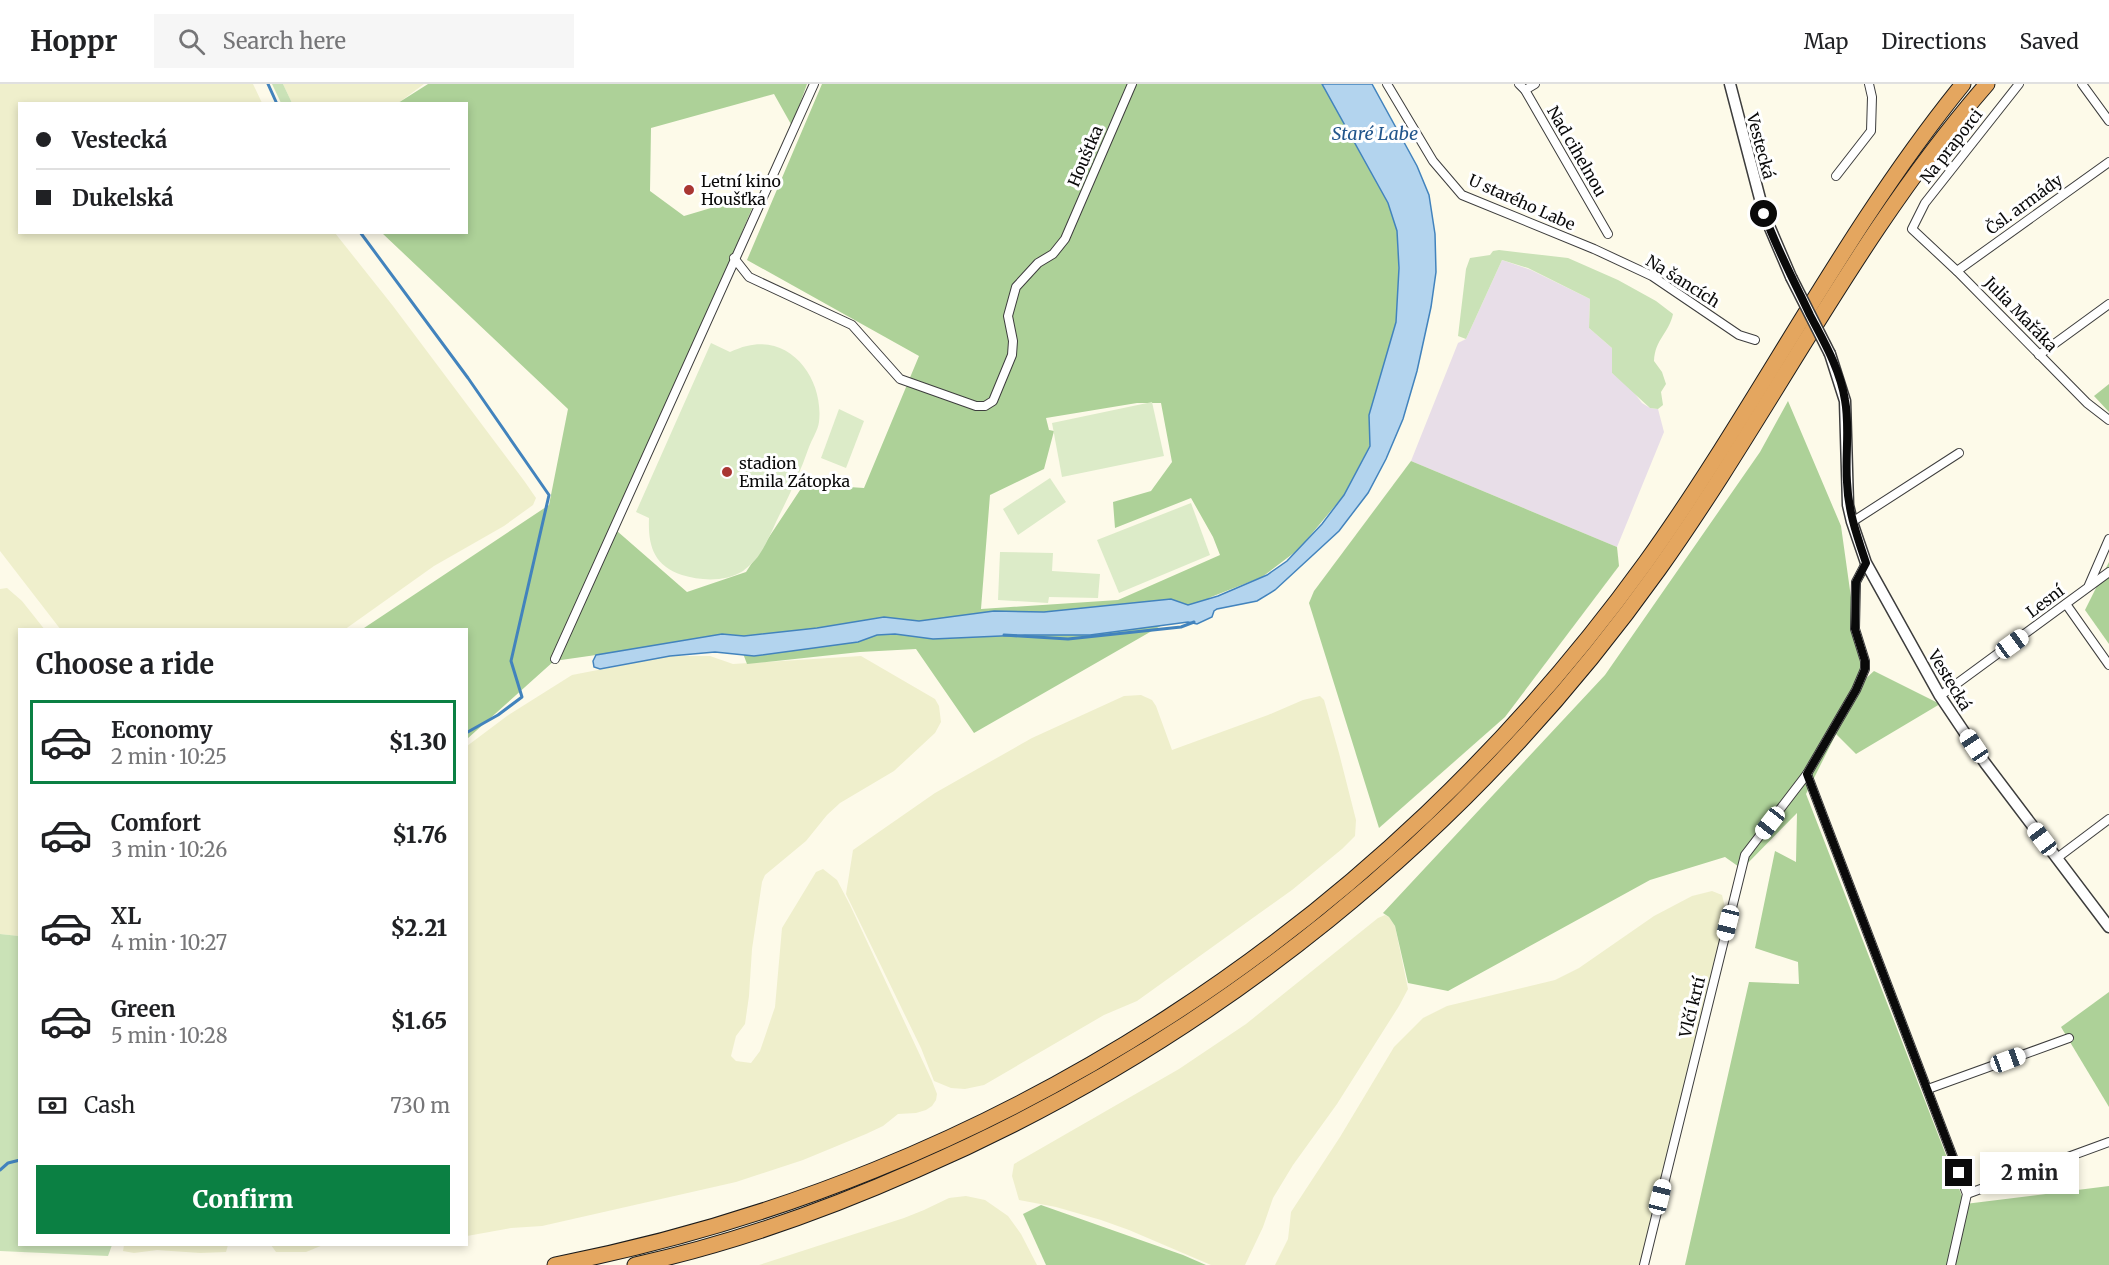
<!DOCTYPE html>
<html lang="en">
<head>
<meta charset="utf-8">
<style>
	:root { --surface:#fff; --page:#f6f6f6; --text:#202124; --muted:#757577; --line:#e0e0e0; --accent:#0b8043 }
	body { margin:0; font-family:Merriweather,serif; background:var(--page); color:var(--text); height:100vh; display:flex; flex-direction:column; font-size:22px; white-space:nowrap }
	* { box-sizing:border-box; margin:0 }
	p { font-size:20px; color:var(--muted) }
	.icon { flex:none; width:33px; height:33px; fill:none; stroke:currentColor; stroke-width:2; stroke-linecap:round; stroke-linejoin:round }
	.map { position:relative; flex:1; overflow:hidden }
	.details { position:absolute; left:18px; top:544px; width:450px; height:618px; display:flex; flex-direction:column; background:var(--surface); border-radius:0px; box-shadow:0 3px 9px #0003 }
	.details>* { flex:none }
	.guide { position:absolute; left:18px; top:18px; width:450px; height:132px; border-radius:0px; box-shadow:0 3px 9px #0003; display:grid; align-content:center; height:132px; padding:0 18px; background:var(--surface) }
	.end { position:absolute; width:27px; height:27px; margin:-14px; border:8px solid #0a0a0a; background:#fff; box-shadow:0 0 0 3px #fff }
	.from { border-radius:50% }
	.bubble { position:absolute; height:42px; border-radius:0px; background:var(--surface); box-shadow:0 3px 9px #0003; font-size:20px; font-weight:800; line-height:42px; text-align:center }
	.car { position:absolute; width:18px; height:36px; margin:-18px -9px; border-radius:8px; box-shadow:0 0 4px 2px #0007; background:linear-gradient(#fff 24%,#345 0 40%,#fff 0 76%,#345 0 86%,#fff 0) }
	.guide b { display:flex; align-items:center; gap:21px; height:57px; font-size:22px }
	.guide b+b { border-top:2px solid var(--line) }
	.guide i { width:15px; height:15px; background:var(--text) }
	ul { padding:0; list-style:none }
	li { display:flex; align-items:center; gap:18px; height:84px; margin:0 12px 9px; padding:0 6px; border:3px solid transparent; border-radius:0px }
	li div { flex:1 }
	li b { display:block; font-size:22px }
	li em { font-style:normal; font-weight:800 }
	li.on { border-color:var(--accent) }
	li>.icon { width:54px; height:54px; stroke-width:1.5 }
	h2 { padding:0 18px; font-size:27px; line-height:72px }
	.pay { display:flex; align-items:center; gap:15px; height:66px; padding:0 18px; font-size:22px }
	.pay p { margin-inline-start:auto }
	.button { display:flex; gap:12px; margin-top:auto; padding:12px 18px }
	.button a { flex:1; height:69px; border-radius:0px; background:var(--accent); color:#fff; font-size:24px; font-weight:800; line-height:69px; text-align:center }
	header { display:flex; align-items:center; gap:36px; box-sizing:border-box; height:84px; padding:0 30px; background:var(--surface); border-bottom:2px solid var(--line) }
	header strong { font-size:28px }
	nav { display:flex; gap:33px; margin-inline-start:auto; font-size:21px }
	.search { width:420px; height:54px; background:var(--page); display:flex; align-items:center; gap:15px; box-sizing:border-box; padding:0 21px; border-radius:0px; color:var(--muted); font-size:22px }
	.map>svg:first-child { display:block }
</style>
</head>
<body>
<header>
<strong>Hoppr</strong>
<div class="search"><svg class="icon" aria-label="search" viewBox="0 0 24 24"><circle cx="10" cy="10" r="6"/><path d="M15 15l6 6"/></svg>Search here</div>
<nav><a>Map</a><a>Directions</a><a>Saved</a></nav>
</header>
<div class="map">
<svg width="2109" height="1181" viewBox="0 0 2109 1181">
	<rect width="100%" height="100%" fill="#fdfae9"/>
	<polygon fill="#e8dee8" points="1502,176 1531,186 1590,215 1589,244 1612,264 1612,289 1632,306 1642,319 1650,324 1658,325 1664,348 1617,463 1411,377 1458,259 1466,255"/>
	<g fill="#efefcc">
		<polygon points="0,0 253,0 262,19 20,20 20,148 335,149 393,222 525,398 536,414 533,421 504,442 434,482 344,546 61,546 0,467"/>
		<polygon points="283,0 424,0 397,20 292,19"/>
		<polygon points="7,504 22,517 45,546 20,546 19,852 0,850 0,505"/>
		<polygon points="670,572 710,572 733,580 861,572 935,615 939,622 941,638 935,649 894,687 840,719 827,731 806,757 765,791 762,798 752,865 749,912 745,940 736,952 731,972 736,977 751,979 760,967 775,923 782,844 816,788 823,785 837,796 850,821 932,997 937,1010 936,1016 932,1022 926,1026 916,1029 898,1030 883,1042 866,1050 803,1076 736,1098 542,1142 511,1144 467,1152 467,662 507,632 572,591"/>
		<polygon points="1141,611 1152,616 1156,622 1172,666 1268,631 1303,616 1320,612 1324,616 1339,669 1356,736 1355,752 1342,765 1292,806 1137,917 1104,931 984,1001 965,1005 951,1004 934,997 921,964 846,810 853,766 935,709 1032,654 1124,612"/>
		<polygon points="1712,807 1722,811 1725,823 1720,856 1640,1181 1275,1181 1288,1155 1291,1128 1340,1053 1394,963 1423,934 1447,922 1555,896 1579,884 1654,832 1692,812"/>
		<polygon points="1385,831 1389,833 1395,842 1408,905 1399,922 1337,1020 1293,1081 1273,1114 1263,1143 1245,1181 1211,1181 1129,1146 1101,1136 1056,1123 1019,1116 1012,1092 1014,1080 1179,985 1246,940 1378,834"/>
		<polygon points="966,1112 985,1116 1008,1132 1021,1150 1037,1181 759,1181 904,1134 924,1126 949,1114"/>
		<polygon points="124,1161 228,1161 226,1168 200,1169 157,1166 134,1169 123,1167"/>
		<polygon points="271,1161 323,1161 306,1168 276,1168"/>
	</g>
	<g fill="#cae2b7">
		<polygon points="272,0 283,0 292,19 281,19"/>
		<path d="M1499,166l69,8 50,22 38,21 17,13c-4,19 -18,25 -19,47l8,11 4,12 -5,8 2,13 -5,4 -8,-1 -38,-35v-25l-23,-20 1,-29 -62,-31 -26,-8 -36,79 -8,-3 8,-67 4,-11 20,-3 3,-4z"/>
		<polygon points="0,850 19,852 20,1161 112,1161 108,1172 0,1167"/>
	</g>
	<g fill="#add198" fill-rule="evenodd">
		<path d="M428,0h379l-15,42 -18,-32 -123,34 -1,63 34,25 74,-22 -141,337 70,61 59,-20 58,-88 60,4 55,-132 -172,-96 75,-176h501l65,119 9,28 2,44 -3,48 -27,92 1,30 -26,50 -45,54 -37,28 -51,20 -237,136 -58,-84 -56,3 -113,12 -11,-29 -182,26 -87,78 -1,-109h-105l188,-125 19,-96 -186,-176 84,-1v-128l-68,-1zM1137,319h24l11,59 -21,29 -38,11 2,26 76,-30 22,39 7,18 -102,45 -137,9 9,-114 54,-26 10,-38 -5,-1 -3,-12z"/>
		<polygon points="2109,300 2109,328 2094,312"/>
		<polygon points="1788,317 1841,442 1861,585 1853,606 1874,587 1940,620 1856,670 1836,650 1806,710 1965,1120 2109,1102 2109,1181 1685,1181 1749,898 1799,900 1798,878 1755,864 1775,767 1796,778 1797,729 1742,785 1725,773 1650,796 1448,907 1408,899 1395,842 1389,833 1383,829 1605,591 1760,368"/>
		<polygon points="1411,377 1617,463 1619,482 1505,633 1379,744 1309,519 1314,507"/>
		<polygon points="2109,478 2109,560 2085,526"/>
		<polygon points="2109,908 2109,1023 2061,943"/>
		<polygon points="1041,1121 1183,1171 1206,1181 1046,1181 1023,1130"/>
	</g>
	<g fill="#dcebc8">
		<path d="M711,259l19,9c5,-2 11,-5 17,-6 45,-11 77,34 72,76 -1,8 -7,17 -10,25 -9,26 -21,51 -33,75 -5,11 -10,23 -17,33 -3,5 -11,12 -16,16 -17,11 -42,10 -61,4 -29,-10 -34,-30 -33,-57l-13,-6z"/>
		<polygon points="1152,318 1164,372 1062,393 1052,339"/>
		<polygon points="839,325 864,337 846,384 821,374"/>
		<polygon points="1050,394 1066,418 1018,451 1003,425"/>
		<polygon points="1191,419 1210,471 1119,509 1097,456"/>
		<polygon points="1000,468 1053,469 1052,487 1100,490 1098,514 1049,513 1048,519 998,516"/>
	</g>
	<polygon fill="#b3d4ee" stroke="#4283bd" stroke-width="1.5" points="1322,0 1372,0 1417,82 1429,111 1435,150 1436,188 1431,223 1417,287 1403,335 1386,375 1368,409 1339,447 1275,506 1257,517 1217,525 1214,527 1212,533 1197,540 1188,538 1090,551 1025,551 933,555 895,550 877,551 858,558 754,572 715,568 670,572 600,585 594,583 593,577 596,571 722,550 744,552 817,544 884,533 919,537 994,527 1044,528 1171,515 1188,521 1218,512 1267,491 1287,477 1322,440 1344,411 1370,362 1369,331 1396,238 1399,184 1397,147 1388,119"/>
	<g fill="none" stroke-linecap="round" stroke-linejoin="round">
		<g stroke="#4283bd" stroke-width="3">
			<polyline points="268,0 277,20"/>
			<polyline points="360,148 468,294 549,411 511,577 522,613 498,631 466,649"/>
			<polyline points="1004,551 1068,555 1181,543 1194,538"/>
			<polyline points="0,1086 8,1079 20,1076"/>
		</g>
		<g stroke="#3d3d3d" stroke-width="10">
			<g id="minor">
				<polyline points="1387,0 1433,77 1462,111 1594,165 1652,192 1739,251 1755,256"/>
				<polyline points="1519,0 1525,6 1608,150"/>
				<polyline points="2019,0 1925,119 1912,145 1957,187 2087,319 2109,336"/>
				<polyline points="2082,0 2109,37"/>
				<polyline points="1525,6 1535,0"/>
				<polyline points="1836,92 1871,47 1872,13 1869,0"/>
				<polyline points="734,174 749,193 852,241 900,295 976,322 985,322 993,317 1012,271 1013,257 1008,232 1016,203 1038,179 1053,170 1065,155 1132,0"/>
				<polyline points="1957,187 2109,78"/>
				<polyline points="2039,271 2109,220"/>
				<polyline points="1852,438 1959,369"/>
				<polyline points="2089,501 2109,455"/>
				<polyline points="2066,520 2109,581"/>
				<polyline points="555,575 814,0"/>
				<polyline points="1940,612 2109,488"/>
				<polyline points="1807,690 1967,1110 1951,1181"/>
				<polyline points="2057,774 2109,735"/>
				<polyline points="1928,1005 2069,954"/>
				<polyline points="1967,1110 2109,1058"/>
				<polyline points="1644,1181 1745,771 1807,690 1856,606 1865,585 1865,577 1855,545 1856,498 1866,479"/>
			</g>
		</g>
		<g stroke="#3d3d3d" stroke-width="13">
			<g id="tertiary">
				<polyline points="1730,0 1764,130 1791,193"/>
				<polyline points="1830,270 1845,317 1848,421 1852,438 1866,479 1940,612 1985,679 2109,843"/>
			</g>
		</g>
		<g stroke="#1b1b1b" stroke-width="17">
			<g id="motorway">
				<path d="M555,1181c441,-86 828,-339 1091,-703 112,-156 196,-329 317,-478"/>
				<path d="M635,1181c96,-21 191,-55 281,-95 297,-129 555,-337 743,-601 113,-159 199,-337 328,-485"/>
			</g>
		</g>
		<use href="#minor" stroke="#fff" stroke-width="8"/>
		<use href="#tertiary" stroke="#fff" stroke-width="10"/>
		<use href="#motorway" stroke="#e4a65f" stroke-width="15"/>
		<g stroke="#3d3d3d" stroke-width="13" stroke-linecap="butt">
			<polyline id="tertiary-bridge" points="1791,193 1830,270"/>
		</g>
		<use href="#tertiary-bridge" stroke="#fff" stroke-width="10"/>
	</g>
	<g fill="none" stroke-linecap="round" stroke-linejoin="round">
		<path stroke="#0a0a0a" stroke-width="8" d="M1764,130c13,35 30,67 46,101 14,27 30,54 35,85 5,27 0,55 2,82 1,29 10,54 19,81l-10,19 -1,47 10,32v8l-9,21 -49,84 152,399"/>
	</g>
	<g fill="#a93632" stroke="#fff" stroke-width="2">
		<circle cx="689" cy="106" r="6"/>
		<circle cx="727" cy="388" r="6"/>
	</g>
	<g text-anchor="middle" stroke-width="6" stroke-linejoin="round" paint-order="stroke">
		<g font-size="16" fill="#0a0a0a" stroke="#fff">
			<text transform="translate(1761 62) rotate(75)" y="6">Vestecká</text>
			<text transform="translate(1951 62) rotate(-52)" y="6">Na praporci</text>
			<text transform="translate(1577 67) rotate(60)" y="6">Nad cihelnou</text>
			<text transform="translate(1085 72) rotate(-67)" y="6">Houštka</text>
			<text transform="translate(1522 118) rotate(24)" y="6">U starého Labe</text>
			<text transform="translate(2024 120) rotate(-36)" y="6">Čsl. armády</text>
			<text transform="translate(1683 197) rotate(32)" y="6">Na šancích</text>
			<text transform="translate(2021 230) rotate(46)" y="6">Julia Mařáka</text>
			<text transform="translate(2045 517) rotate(-37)" y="6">Lesní</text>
			<text transform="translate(1950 596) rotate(59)" y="6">Vestecká</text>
			<text transform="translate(1692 923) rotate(-76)" y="6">Vlčí krtí</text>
		</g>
		<g font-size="16" fill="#0a0a0a" stroke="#fff" text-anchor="start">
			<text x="701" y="103">Letní kino<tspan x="701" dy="18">Houšťka</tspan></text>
			<text x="739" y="385">stadion<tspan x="739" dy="18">Emila Zátopka</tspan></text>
		</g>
		<g font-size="18" font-style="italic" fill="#22568c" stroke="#fff">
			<text x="1375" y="56">Staré Labe</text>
		</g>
	</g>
</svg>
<i class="end from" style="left:1764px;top:130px"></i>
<i class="end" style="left:1959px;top:1089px"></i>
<div class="bubble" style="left:1980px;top:1068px;width:99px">2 min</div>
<i class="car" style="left:2012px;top:560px;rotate:54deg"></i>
<i class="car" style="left:1974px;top:662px;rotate:326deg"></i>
<i class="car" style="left:1770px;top:739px;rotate:218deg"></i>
<i class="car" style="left:2042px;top:755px;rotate:323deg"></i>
<i class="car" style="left:1728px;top:839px;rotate:194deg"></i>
<i class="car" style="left:2008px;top:976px;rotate:70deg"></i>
<i class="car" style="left:1660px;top:1113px;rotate:14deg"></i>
<div class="guide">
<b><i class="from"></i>Vestecká</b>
<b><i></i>Dukelská</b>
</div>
<section class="details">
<h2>Choose a ride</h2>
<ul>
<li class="on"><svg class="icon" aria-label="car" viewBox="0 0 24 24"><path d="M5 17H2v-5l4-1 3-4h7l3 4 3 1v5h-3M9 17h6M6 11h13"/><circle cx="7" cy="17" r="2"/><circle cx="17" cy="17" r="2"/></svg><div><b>Economy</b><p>2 min · 10:25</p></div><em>$1.30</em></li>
<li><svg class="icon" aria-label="car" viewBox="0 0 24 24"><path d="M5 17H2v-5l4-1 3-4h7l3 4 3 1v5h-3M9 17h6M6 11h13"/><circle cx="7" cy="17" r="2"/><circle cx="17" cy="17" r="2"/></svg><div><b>Comfort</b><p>3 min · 10:26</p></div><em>$1.76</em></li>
<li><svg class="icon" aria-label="car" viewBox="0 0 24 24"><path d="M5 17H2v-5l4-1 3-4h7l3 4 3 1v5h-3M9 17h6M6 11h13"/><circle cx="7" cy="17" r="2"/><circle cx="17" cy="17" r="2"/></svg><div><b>XL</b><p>4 min · 10:27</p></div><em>$2.21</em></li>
<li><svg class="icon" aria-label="car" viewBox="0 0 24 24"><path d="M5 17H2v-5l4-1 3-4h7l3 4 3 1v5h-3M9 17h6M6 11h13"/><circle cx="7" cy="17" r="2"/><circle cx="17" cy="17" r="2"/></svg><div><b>Green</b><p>5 min · 10:28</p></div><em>$1.65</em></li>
</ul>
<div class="pay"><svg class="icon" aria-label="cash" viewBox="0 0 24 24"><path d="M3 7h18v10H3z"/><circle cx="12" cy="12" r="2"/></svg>Cash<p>730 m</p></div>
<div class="button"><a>Confirm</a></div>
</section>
</div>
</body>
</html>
